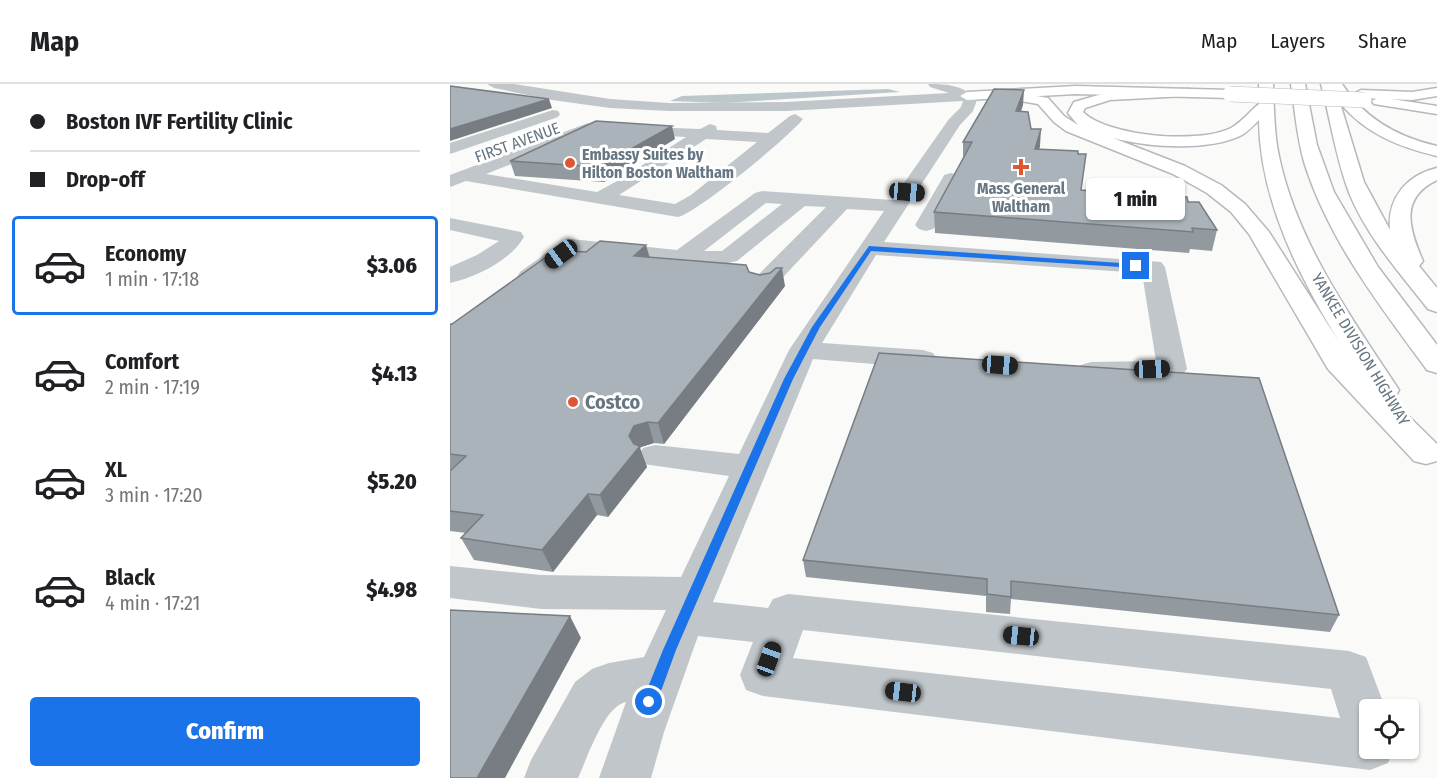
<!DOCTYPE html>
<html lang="en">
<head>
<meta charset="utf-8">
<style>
	:root { --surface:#fff; --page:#f6f6f6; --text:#202124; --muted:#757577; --line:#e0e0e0; --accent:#1a73e8 }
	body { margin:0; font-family:"Fira Sans Condensed",sans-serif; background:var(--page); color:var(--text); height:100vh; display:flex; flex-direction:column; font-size:22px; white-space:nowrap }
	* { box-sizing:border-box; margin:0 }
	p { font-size:20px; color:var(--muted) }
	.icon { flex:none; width:33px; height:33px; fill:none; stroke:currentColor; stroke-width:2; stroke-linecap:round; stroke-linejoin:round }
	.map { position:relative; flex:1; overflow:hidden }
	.panel { display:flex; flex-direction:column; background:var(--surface); width:450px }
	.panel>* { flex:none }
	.top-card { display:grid; align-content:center; height:132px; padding:0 30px; background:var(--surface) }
	.tools { position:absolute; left:909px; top:615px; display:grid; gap:12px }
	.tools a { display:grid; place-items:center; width:60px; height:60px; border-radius:6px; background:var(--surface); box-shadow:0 2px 4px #0004; font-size:30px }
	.end { position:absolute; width:27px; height:27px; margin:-14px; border:8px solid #1a73e8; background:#fff; box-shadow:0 0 0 3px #fff }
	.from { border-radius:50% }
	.bubble { position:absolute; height:42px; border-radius:6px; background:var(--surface); box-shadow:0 2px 4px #0004; font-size:20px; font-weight:800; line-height:42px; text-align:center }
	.car { position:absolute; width:18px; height:36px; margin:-18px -9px; border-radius:8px; box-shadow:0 0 4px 2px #0007; background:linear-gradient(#222 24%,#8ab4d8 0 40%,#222 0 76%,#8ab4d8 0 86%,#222 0) }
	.top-card b { display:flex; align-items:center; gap:21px; height:57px; font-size:22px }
	.top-card b+b { border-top:2px solid var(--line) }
	.top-card i { width:15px; height:15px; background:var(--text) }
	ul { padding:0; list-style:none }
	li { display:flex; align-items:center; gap:18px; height:99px; margin:0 12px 9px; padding:0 18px; border:3px solid transparent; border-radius:6px }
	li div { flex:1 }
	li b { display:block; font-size:22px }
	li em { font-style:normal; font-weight:800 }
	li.active { border-color:var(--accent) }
	li>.icon { width:54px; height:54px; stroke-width:1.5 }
	.button { display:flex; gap:12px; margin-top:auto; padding:12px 30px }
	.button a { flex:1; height:69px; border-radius:6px; background:var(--accent); color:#fff; font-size:24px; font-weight:800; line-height:69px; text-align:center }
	header { display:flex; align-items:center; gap:36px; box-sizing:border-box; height:84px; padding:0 30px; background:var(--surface); border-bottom:2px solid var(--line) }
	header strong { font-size:28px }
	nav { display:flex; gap:33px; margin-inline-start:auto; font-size:21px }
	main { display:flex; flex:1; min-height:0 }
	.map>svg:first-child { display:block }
</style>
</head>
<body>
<header>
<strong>Map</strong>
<nav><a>Map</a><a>Layers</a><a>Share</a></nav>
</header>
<main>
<section class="panel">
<div class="top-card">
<b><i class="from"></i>Boston IVF Fertility Clinic</b>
<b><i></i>Drop-off</b>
</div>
<ul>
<li class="active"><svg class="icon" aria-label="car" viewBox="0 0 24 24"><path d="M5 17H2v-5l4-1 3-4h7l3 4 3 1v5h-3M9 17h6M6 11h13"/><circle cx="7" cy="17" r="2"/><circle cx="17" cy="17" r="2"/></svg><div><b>Economy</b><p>1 min · 17:18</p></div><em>$3.06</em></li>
<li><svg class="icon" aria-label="car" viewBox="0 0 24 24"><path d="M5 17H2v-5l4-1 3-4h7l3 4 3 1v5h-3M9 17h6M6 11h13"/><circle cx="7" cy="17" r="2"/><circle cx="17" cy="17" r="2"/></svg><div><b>Comfort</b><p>2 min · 17:19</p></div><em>$4.13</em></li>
<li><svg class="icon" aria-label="car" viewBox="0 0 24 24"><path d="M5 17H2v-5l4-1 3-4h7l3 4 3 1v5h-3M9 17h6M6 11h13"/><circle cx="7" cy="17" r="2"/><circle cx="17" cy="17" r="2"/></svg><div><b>XL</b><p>3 min · 17:20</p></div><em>$5.20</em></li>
<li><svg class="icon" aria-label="car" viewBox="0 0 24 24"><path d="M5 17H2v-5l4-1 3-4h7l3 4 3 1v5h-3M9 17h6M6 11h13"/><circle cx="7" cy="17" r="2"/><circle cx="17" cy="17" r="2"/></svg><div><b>Black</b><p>4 min · 17:21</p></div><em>$4.98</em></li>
</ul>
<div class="button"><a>Confirm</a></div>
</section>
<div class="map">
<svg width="987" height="694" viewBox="0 0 987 694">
	<rect width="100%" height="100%" fill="#fafaf8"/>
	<polygon fill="#bbc7cb" points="438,5 450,8 273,19 220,17 232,12"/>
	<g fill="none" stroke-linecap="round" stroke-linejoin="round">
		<g stroke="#b5babe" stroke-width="3">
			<g id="major">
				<polygon points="626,2 780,6 787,10 780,14 626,10 517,16 510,12 517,8"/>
				<polygon points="987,4 987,12 962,16 911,14 904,10 911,6 962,8"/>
			</g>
		</g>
		<g stroke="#b5b9bd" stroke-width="3">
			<g id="highway">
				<path d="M809,0h14c1,25 1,52 7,77 19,84 72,158 119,229l-4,7 -5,1 47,46v17l-11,3 -12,-3 -86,-92 -79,-135 -18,-22 -24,-19 -34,-19 -107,-43 -12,-9 -16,-18 -35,-6 -7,-4 7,-4 45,8 16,18 14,9 -10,-12 6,-11 35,-10 81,-3 2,3 -7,4 -75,4 -25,8 -2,4c25,25 117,32 148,16 11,-6 19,-17 28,-24zM809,36c1,81 40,156 82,225l-72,-113 -24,-28 -24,-19 -36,-19 -72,-28c35,9 95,14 129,-3 6,-4 12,-10 17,-15z"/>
				<path d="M841,0h14l12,61 17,47 44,75 59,78v28l-10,-3c-47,-64 -97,-128 -122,-205 -8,-26 -10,-54 -14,-81z"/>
				<path d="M871,0h21c22,34 55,53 95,62v10c-38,-9 -71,-22 -97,-53l24,79 26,48c-3,-32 17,-55 47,-62v12c-38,18 -28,49 -14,81l-4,5 18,22v24l-9,-3c-28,-36 -60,-71 -78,-114 -14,-35 -19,-74 -29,-111z"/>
				<polygon points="929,13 987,22 987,30 924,20 922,17"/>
			</g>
		</g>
		<g fill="#c1c6ca" fill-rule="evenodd">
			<path d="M37,0h27l96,15 59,4 117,-1 163,-9 -19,-6 -2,-3c19,0 36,1 49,16l-4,11 -13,14 -76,117 277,20 4,5 22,102 -5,6 -10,3 -81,2 -10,-3 -5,-6 5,-6 10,-3 65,-1 -14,-88 -266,-18 -54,88 101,7 10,3 4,6 -4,6 -10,3 -110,-9 -100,243 55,6 5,-9 15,-5 561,57 17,6 20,53h-16v38h24l-6,15 -18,7 -607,-74 -17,-6 -6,-15 13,-33 -55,-6 -34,96 -13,46h-52l27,-76c-22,4 -39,57 -48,76h-54l7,-18 44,-78 17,-13 17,-6 35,-6 22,-47 -125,-1 -91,-11v-32l91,9 140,2 48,-101 -86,-12 -5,-8 5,-8 12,-3 84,9 50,-104 95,-139 -37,-2 -75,80 -9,2 -9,-2 -3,-5 3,-5 72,-72 -21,-1 -68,55 -23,5 -138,-13c-16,12 -35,34 -56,29l-3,-5 3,-5 43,-31 8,-2 106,11 78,-57 7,-2 130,9 57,-81 12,-12 2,-6 -177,10h-117l-59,-3 -58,-8 -58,-12zM316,119l16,1 -60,47h-18zM353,546l528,59 9,29 -547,-60z"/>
			<polygon points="103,26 108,27 110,30 108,33 0,70 0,59"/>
			<path d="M345,30l8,5c-14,18 -105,93 -125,98l-212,-36 -16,6v-12l138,-52 8,5 -2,3 -108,43 111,18 22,-12 67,-43 -58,-3 -8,-5 2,-3 78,3 10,-5 6,2 1,4 51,3 22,-17zM256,55l51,3 -66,53 -16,9 -56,-9z"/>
			<polygon points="501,89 508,91 510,95 487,141 483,145 476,147 469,145 465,141 492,95 494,91"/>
			<path d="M0,134l71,14 3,5c-14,24 -48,40 -74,46v-16l27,-12 22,-14 -49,-11z"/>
		</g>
		<use href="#major" fill="#fff" fill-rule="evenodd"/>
		<use href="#highway" fill="#fff" fill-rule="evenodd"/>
		<g stroke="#b5babe" stroke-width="16" stroke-linecap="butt">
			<polyline id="major-bridge" points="780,10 914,16"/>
		</g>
		<use href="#major-bridge" stroke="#fff" stroke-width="15"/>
	</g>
	<g fill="#929a9f">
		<polygon points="573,21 571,27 581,45 590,62 589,65 628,70 631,106 738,118 767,146 762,167 740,165 739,169 485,149 484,128 513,75 513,58"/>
		<polygon points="225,55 154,98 65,92 60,77"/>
		<polygon points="200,173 299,188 335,202 214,360 204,359 191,363 190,364 197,383 158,433 147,431 103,488 24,476 11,454 16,449 0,447 0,240"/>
		<polygon points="353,476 889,531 880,548 561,515 560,530 536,528 536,512 356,493"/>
	</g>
	<g fill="#777d82">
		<polygon points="574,6 573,21 565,43 566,27"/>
		<polygon points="99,15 102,24 0,57 0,45"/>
		<polygon points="222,42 225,55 154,98 149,83"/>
		<polygon points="591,45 590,62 584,82 585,65"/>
		<polygon points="196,161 201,178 184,172"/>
		<polygon points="332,184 335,202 214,360 208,339"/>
		<polygon points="198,338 204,359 191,363 190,364 197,383 158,433 150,411 184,342"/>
		<polygon points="138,410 147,431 103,488 92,466"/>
		<polygon points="120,532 131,554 55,694 27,694"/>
	</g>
	<g fill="#aab3b9" stroke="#777d82" stroke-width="1.5">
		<polygon points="0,2 99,15 0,45"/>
		<polygon points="544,5 574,6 566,27 578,28 581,45 591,45 585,65 628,67 628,70 636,70 631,106 737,113 738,118 749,118 767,146 742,144 743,148 484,128 522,58 513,58"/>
		<polygon points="146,37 222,42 149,83 60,77"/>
		<polygon points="150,157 196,161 184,172 296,181 299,188 310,191 320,189 326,184 332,184 208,339 198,338 184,342 179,352 184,360 190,362 150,411 138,410 92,466 11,454 33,431 0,427 0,387 16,372 0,370 0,240 2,240 106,166 136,168"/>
		<polygon points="429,269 809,294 889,531 561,497 561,513 537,510 537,495 353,476"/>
		<polygon points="0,526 120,532 27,694 0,694"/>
	</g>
	<polygon fill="#1a73e8" points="419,162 686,180 689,182 686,184 421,167 370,243 343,295 226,566 207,618 204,623 199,624 194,623 192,618 213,566 334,295 362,243"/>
	<g fill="#de5733" stroke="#fff" stroke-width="2">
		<circle cx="120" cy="79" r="6"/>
		<path d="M568 74h6v6h6v6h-6v6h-6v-6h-6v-6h6z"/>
		<circle cx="123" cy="318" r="6"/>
	</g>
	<g text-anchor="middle" stroke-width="6" stroke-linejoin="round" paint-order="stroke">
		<g font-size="16" fill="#667682" stroke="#fff">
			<text transform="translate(67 58) rotate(-20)" y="6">FIRST AVENUE</text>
			<text transform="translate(911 265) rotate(59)" y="6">YANKEE DIVISION HIGHWAY</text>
		</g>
		<g font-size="16" font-weight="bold" fill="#667682" stroke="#fff" text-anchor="start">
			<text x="132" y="76">Embassy Suites by<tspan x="132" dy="18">Hilton Boston Waltham</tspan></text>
			<text x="571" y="110" text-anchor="middle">Mass General<tspan x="571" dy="18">Waltham</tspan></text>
		</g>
		<g font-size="20" font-weight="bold" fill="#667682" stroke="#fff" text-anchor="start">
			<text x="135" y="325">Costco</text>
		</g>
	</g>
</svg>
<div class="tools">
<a><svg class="icon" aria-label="locate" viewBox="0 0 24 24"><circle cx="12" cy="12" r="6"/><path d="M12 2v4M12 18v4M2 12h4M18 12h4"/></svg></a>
</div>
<i class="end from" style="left:199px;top:618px"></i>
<i class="end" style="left:686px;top:182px"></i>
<div class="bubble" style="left:636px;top:94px;width:99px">1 min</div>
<i class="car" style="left:457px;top:108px;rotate:95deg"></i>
<i class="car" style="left:111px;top:170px;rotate:234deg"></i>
<i class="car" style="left:550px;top:281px;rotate:94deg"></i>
<i class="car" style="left:702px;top:285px;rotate:88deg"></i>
<i class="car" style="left:571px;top:552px;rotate:276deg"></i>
<i class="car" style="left:319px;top:575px;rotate:20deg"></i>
<i class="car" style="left:453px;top:608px;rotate:277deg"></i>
</div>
</main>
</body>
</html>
